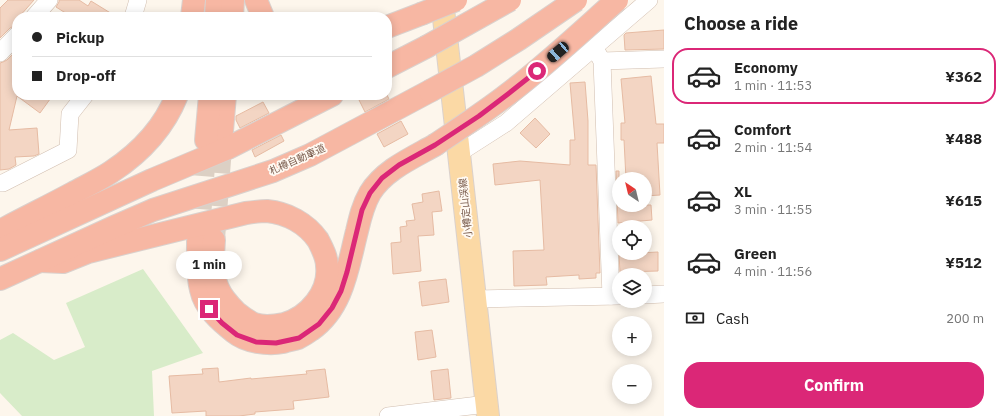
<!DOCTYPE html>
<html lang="en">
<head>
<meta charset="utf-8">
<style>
	:root { --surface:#fff; --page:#f2f2f2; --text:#222; --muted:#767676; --line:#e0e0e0; --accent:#db2777 }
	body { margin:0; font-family:"IBM Plex Sans","Noto Sans JP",sans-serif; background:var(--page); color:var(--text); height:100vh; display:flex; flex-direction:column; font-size:15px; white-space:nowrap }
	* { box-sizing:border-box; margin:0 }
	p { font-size:13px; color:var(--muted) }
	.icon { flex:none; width:22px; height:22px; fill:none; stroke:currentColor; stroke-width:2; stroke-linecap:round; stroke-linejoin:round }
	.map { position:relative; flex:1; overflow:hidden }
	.side { display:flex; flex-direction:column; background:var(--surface); width:340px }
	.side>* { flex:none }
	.top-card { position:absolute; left:12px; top:12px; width:380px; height:88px; border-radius:16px; box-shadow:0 2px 10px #0003; display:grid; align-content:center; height:88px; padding:0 20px; background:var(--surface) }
	.needle { width:26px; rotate:325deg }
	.tools { position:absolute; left:612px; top:172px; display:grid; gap:8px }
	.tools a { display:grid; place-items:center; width:40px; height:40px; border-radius:50%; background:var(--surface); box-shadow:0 2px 10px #0003; font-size:20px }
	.end { position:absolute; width:18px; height:18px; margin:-9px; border:5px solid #db2777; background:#fff; box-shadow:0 0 0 2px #fff }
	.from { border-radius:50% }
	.bubble { position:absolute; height:28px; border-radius:14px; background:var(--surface); box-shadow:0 2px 10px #0003; font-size:13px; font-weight:700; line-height:28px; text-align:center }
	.car { position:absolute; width:12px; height:24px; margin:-12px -6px; border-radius:5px; box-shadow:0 0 3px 1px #0007; background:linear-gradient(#222 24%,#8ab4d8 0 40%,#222 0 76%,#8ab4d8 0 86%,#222 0) }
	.top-card b { display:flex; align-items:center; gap:14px; height:38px; font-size:15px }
	.top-card b+b { border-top:1px solid var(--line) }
	.top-card i { width:10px; height:10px; background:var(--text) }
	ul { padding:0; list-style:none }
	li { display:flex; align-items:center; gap:12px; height:56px; margin:0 8px 6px; padding:0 12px; border:2px solid transparent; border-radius:16px }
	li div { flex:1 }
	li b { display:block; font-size:15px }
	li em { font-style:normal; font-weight:700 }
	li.selected { border-color:var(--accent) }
	li>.icon { width:36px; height:36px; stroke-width:1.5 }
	h2 { padding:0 20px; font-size:18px; line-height:48px }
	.pay { display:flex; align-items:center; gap:10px; height:44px; padding:0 20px; font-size:15px }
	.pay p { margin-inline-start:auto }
	.action { display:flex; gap:8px; margin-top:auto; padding:8px 20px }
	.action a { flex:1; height:46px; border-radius:16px; background:var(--accent); color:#fff; font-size:16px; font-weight:700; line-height:46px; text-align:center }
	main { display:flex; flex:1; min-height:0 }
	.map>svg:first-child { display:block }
</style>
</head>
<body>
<main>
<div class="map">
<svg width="664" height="416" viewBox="0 0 664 416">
	<rect width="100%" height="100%" fill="#fdf6ec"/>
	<polygon fill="#d8ecc9" points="143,269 203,353 152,371 154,416 22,416 0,393 0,340 13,333 54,360 85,347 66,303"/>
	<g fill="#f3d5c3" stroke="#e6bba3">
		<polygon points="8,0 34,0 19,17 17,17 17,25 14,26 10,28 0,38 0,8"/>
		<polygon points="59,0 79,0 88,6 91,1 117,17 72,17 56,7 59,2"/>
		<polygon points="664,30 664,49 625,50 624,35 626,33"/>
		<polygon points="17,50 17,95 53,95 40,113 17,96 9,130 37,128 39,154 34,156 15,157 16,165 9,169 0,170 0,63 3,62 7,60"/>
		<polygon points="651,76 656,124 664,124 664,143 657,143 660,195 645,196 645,179 626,179 624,140 621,140 621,123 625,123 621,79"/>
		<polygon points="585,82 588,121 588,165 596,165 600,273 596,273 596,278 579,279 579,275 546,277 547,285 514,286 513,251 544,250 540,180 495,185 493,164 520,161 570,165 570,140 575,140 570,83"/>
		<polygon points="368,95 387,95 389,99 365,112 359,100"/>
		<polygon points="263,102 269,113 240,128 236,120 236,116"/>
		<polygon points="535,118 550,134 536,148 520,133"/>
		<polygon points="401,121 408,134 384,147 377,134"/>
		<polygon points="281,135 284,141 255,157 252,150"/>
		<polygon points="616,171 619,171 619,205 651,205 652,220 618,223"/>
		<polygon points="439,191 442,211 432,212 434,235 418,236 421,271 393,274 391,243 401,242 400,227 407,226 406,221 415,220 412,204 423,202 422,194"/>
		<polygon points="658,252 658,271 620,272 619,254"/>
		<polygon points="446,279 449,302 422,306 419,282"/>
		<polygon points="432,330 436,357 418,360 415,332"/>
		<polygon points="218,368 219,382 251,378 251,379 307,374 306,371 325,369 329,397 293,401 294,409 255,412 255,414 239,416 206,416 206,411 172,413 169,376 203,374 202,369"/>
		<polygon points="448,369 451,398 434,400 431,371"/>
	</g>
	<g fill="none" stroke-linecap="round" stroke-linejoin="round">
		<g stroke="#dcd0c4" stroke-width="22" stroke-dasharray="22 11" stroke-linecap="butt">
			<polyline points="214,239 222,134"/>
			<polyline points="198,242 206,141"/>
		</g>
		<g stroke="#d1beb0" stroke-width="18">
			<g id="minor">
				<polyline points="34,17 49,0"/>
				<polyline points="133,17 138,0"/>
				<polyline points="594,47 602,61 611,296"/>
				<polyline points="0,53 17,35"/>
				<polyline points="602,61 664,59"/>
				<polyline points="459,153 506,123 649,0"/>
				<polyline points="0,183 3,183 68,150 70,114 85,95"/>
				<polyline points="645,295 664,294"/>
				<polyline points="476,299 619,296"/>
				<polyline points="388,416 487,404"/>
			</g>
		</g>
		<g stroke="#dad1cd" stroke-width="24">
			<polyline id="primary" points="442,0 488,416"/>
		</g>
		<g stroke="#dad1cd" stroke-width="24">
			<g id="motorway">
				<polyline points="256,0 263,17"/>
				<polyline points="192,17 194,0"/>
				<polyline points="216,17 217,0"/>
				<polyline points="232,17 233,0"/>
				<polyline points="387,27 421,14"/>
				<polyline points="387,67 426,47"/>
				<polyline points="222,131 225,95"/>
				<polyline points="206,140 210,95"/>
				<path d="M0,231c24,-13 49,-25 73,-38 13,-7 26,-13 38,-21 29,-19 53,-44 66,-77"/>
				<path d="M198,242c0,15 -1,33 3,48 4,18 19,31 33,42 12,10 34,13 49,10 5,-2 10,-2 15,-4 4,-2 9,-5 13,-8 32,-22 37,-64 46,-99 3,-13 6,-26 13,-38 14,-23 42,-35 65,-48"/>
				<polyline points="0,250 152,180 228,148 332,95"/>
				<path d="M40,261l23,1 25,-10 158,-39c7,-1 14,-2 21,-2 20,2 39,12 51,29 4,8 9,17 9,26 3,26 -18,51 -43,58 -10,2 -21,3 -30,0 -6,-3 -13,-8 -18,-12 -7,-7 -14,-14 -18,-24 -7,-15 -5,-32 -4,-48"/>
				<polyline points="0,279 114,227 153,210 273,171 310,155 430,91"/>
			</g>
		</g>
		<use href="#minor" stroke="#fff" stroke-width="17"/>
		<use href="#primary" stroke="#fbd9a5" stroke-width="22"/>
		<use href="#motorway" stroke="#f7b7a3" stroke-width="22"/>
		<g stroke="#dad1cd" stroke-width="24" stroke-linecap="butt">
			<g id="motorway-bridge">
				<polyline points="421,14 456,0"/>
				<polyline points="426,47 510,0"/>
				<polyline points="430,91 476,66 519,39 576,0"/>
				<path d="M435,145c25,-17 50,-33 73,-51 38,-29 73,-62 109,-94"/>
			</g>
		</g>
		<use href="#motorway-bridge" stroke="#f7b7a3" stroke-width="22"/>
	</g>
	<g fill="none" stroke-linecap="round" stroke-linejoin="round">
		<polyline stroke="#db2777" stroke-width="5" points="209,309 222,323 237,335 256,342 276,343 299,338 319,324 332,308 341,291 347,272 362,210 370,193 382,178 399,165 435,145 479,116 508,94 537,71"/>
	</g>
	<g text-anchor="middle" stroke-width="3.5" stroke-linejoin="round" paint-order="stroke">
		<g font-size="10" fill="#7a5c4d" stroke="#fffaf3">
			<text transform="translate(297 159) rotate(-24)" y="4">札樽自動車道</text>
			<text transform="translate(465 208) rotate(-96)" y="4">小樽定山渓線</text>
		</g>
	</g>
</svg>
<div class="tools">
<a><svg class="needle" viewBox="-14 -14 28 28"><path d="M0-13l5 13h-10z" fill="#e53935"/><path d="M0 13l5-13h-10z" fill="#767676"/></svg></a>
<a><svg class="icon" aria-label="locate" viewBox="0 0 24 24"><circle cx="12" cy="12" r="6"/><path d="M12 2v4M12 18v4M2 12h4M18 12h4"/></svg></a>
<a><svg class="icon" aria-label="layers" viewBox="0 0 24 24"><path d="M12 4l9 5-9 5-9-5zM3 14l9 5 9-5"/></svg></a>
<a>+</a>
<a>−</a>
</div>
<i class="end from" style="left:537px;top:71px"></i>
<i class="end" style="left:209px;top:309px"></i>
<div class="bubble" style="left:176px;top:251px;width:66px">1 min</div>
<i class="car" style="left:558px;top:52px;rotate:229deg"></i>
<div class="top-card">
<b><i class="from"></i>Pickup</b>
<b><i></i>Drop-off</b>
</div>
</div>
<section class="side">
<h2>Choose a ride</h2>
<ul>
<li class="selected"><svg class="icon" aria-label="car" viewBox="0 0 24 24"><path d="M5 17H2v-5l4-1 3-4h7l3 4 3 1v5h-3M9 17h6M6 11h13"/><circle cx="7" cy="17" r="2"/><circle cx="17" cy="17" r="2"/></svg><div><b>Economy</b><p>1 min · 11:53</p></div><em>¥362</em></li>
<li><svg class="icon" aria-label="car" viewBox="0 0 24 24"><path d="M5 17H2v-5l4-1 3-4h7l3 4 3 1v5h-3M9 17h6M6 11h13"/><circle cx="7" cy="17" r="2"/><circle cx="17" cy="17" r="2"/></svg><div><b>Comfort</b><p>2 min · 11:54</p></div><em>¥488</em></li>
<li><svg class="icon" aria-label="car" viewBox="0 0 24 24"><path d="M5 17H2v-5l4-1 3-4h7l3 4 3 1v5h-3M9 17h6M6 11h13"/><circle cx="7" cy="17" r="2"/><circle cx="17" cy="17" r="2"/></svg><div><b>XL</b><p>3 min · 11:55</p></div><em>¥615</em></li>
<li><svg class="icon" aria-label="car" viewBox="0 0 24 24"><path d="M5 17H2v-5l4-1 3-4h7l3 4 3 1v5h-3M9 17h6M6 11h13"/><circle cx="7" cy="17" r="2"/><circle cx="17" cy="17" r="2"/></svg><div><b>Green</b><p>4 min · 11:56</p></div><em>¥512</em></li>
</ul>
<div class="pay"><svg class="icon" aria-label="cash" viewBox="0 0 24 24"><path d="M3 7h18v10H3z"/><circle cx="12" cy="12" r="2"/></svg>Cash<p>200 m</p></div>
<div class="action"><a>Confirm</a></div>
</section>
</main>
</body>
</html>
